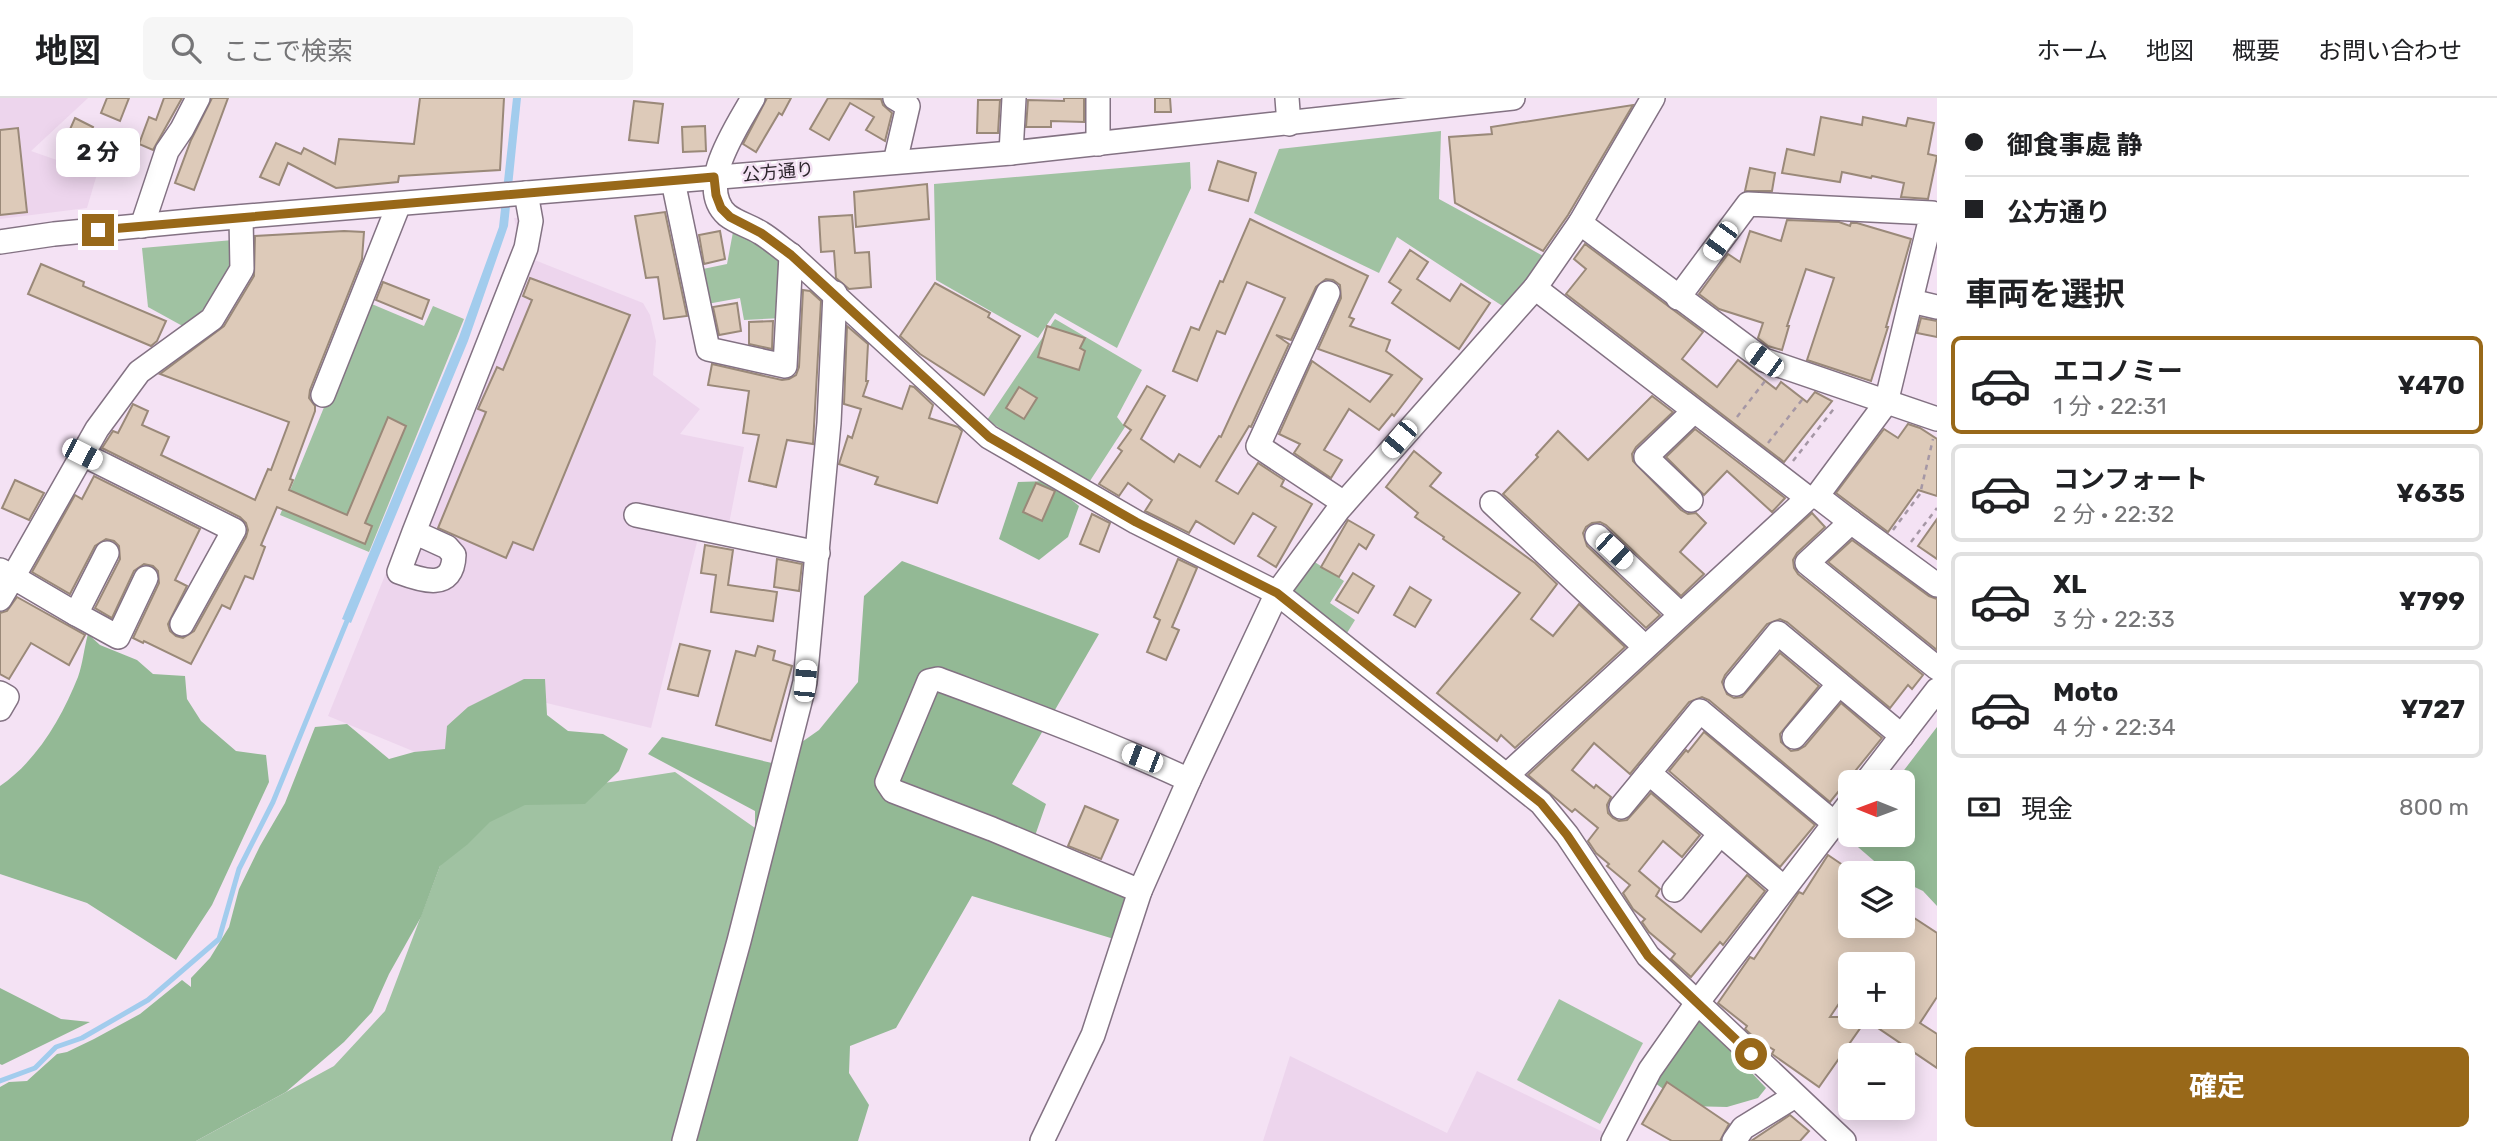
<!DOCTYPE html>
<html lang="ja">
<head>
<meta charset="utf-8">
<style>
	:root { --surface:#fff; --page:#f6f6f6; --text:#202124; --muted:#757577; --line:#e0e0e0; --accent:#986819 }
	body { margin:0; font-family:Rubik,"Noto Sans JP",sans-serif; background:var(--page); color:var(--text); height:100vh; display:flex; flex-direction:column; font-size:26px; white-space:nowrap }
	* { box-sizing:border-box; margin:0 }
	p { font-size:23px; color:var(--muted) }
	.icon { flex:none; width:38px; height:38px; fill:none; stroke:currentColor; stroke-width:2; stroke-linecap:round; stroke-linejoin:round }
	.map { position:relative; flex:1; overflow:hidden }
	.sheet { display:flex; flex-direction:column; background:var(--surface); width:560px }
	.sheet>* { flex:none }
	.guide { display:grid; align-content:center; height:154px; padding:0 28px; background:var(--surface) }
	.needle { width:46px; rotate:271deg }
	.buttons { position:absolute; left:1838px; top:672px; display:grid; gap:14px }
	.buttons a { display:grid; place-items:center; width:77px; height:77px; border-radius:10px; background:var(--surface); box-shadow:0 4px 18px #0003; font-size:35px }
	.end { position:absolute; width:32px; height:32px; margin:-16px; border:9px solid #986819; background:#fff; box-shadow:0 0 0 4px #fff }
	.from { border-radius:50% }
	.bubble { position:absolute; height:49px; border-radius:10px; background:var(--surface); box-shadow:0 4px 18px #0003; font-size:23px; font-weight:700; line-height:49px; text-align:center }
	.car { position:absolute; width:21px; height:42px; margin:-21px -10px; border-radius:9px; box-shadow:0 0 5px 2px #0007; background:linear-gradient(#fff 24%,#345 0 40%,#fff 0 76%,#345 0 86%,#fff 0) }
	.guide b { display:flex; align-items:center; gap:24px; height:66px; font-size:26px }
	.guide b+b { border-top:2px solid var(--line) }
	.guide i { width:18px; height:18px; background:var(--text) }
	ul { padding:0; list-style:none }
	li { display:flex; align-items:center; gap:21px; height:98px; margin:0 14px 10px; padding:0 14px; border:4px solid var(--line); border-radius:10px }
	li div { flex:1 }
	li b { display:block; font-size:26px }
	li em { font-style:normal; font-weight:700 }
	li.on { border-color:var(--accent) }
	li>.icon { width:63px; height:63px; stroke-width:1.5 }
	h2 { padding:0 28px; font-size:32px; line-height:84px }
	.pay { display:flex; align-items:center; gap:18px; height:77px; padding:0 28px; font-size:26px }
	.pay p { margin-inline-start:auto }
	.primary-button { display:flex; gap:14px; margin-top:auto; padding:14px 28px }
	.primary-button a { flex:1; height:80px; border-radius:10px; background:var(--accent); color:#fff; font-size:28px; font-weight:700; line-height:80px; text-align:center }
	header { display:flex; align-items:center; gap:42px; box-sizing:border-box; height:98px; padding:0 35px; background:var(--surface); border-bottom:2px solid var(--line) }
	header strong { font-size:33px }
	nav { display:flex; gap:38px; margin-inline-start:auto; font-size:24px }
	.search { width:490px; height:63px; background:var(--page); display:flex; align-items:center; gap:18px; box-sizing:border-box; padding:0 24px; border-radius:10px; color:var(--muted); font-size:26px }
	main { display:flex; flex:1; min-height:0 }
	.map>svg:first-child { display:block }
</style>
</head>
<body>
<header>
<strong>地図</strong>
<div class="search"><svg class="icon" aria-label="search" viewBox="0 0 24 24"><circle cx="10" cy="10" r="6"/><path d="M15 15l6 6"/></svg>ここで検索</div>
<nav><a>ホーム</a><a>地図</a><a>概要</a><a>お問い合わせ</a></nav>
</header>
<main>
<div class="map">
<svg width="1937" height="1043" viewBox="0 0 1937 1043">
	<rect width="100%" height="100%" fill="#f4e2f4"/>
	<g fill="#edd5ed">
		<polygon points="0,0 88,0 31,53 97,76 87,110 0,121"/>
		<polygon points="539,118 532,161 643,205 650,217 656,243 653,277 700,311 680,336 744,349 726,441 699,436 651,630 513,597 483,682 328,618 514,159 518,136 514,120"/>
		<polygon points="1290,958 1447,1035 1477,973 1603,1034 1599,1043 1263,1043"/>
	</g>
	<g fill="#a0c2a2">
		<polygon points="1441,33 1439,101 1545,159 1529,184 1504,209 1397,139 1379,175 1254,115 1279,51"/>
		<polygon points="1190,64 1191,90 1117,250 1055,215 1038,240 936,182 934,86"/>
		<polygon points="733,134 756,144 786,165 782,220 744,222 740,200 707,206 698,172 727,166"/>
		<polygon points="233,142 235,169 188,231 148,209 142,150"/>
		<polygon points="367,204 424,228 433,208 464,221 369,454 280,417"/>
		<polygon points="1055,221 1142,272 1117,319 1125,329 1088,386 987,322"/>
		<polygon points="1307,459 1344,483 1330,505 1355,522 1347,535 1284,494"/>
		<polygon points="675,674 765,737 684,1043 196,1043 334,968 385,913 463,707"/>
		<polygon points="1559,901 1643,945 1600,1026 1517,982"/>
	</g>
	<g fill="#93b995">
		<polygon points="1049,383 1079,408 1068,439 1039,462 999,441 1018,384"/>
		<polygon points="902,463 1099,536 1012,686 1046,706 1028,758 1130,799 1114,841 972,798 896,930 850,948 849,975 869,1007 858,1043 680,1043 755,779 755,713 648,656 662,639 772,665 819,632 858,584 864,498"/>
		<path d="M88,536l12,11 37,15 16,14 32,2 2,23 14,22 35,30 30,4 3,27 -57,123 -36,55 -89,-57 -87,-29v-88c37,-25 62,-69 78,-109 5,-14 6,-29 10,-43z"/>
		<polygon points="524,581 545,581 547,617 568,633 603,636 628,651 619,673 585,706 525,707 490,724 468,746 440,768 421,819 389,876 372,914 344,944 286,994 196,1043 0,1043 0,989 9,984 27,983 57,956 67,954 94,941 140,916 182,882 191,889 191,880 210,860 229,829 239,791 260,748 285,705 315,629 347,626 389,661 414,654 445,651 447,628 468,609"/>
		<polygon points="1937,629 1937,808 1923,793 1902,783 1902,775 1888,775 1851,743 1856,737 1902,737 1902,684 1895,684"/>
		<polygon points="0,890 61,921 90,924 2,967 0,966"/>
		<polygon points="1699,919 1766,990 1758,1000 1727,1009 1687,1008 1655,985"/>
	</g>
	<polygon fill="#a2cced" points="513,0 521,0 508,128 468,243 351,525 342,521 459,239 499,129"/>
	<g fill="none" stroke-linecap="round" stroke-linejoin="round">
		<polyline stroke="#a2cced" stroke-width="5" points="0,983 35,970 56,949 82,940 148,902 219,841 239,771 273,704 349,518"/>
	</g>
	<g fill="#ddcab9" stroke="#9a8979" stroke-width="2" fill-rule="evenodd">
		<polygon points="107,0 129,0 120,23 101,15"/>
		<polygon points="164,0 182,0 153,52 139,46 149,19 156,22"/>
		<polygon points="212,0 228,0 194,92 175,85 191,42"/>
		<polygon points="420,0 504,0 500,72 399,78 398,84 336,90 288,65 279,87 260,79 276,45 301,56 304,50 335,66 339,41 414,46"/>
		<polygon points="767,0 791,0 782,17 779,15 756,54 743,46"/>
		<polygon points="828,0 881,1 883,7 892,15 885,43 866,32 874,19 850,5 829,42 810,31"/>
		<polygon points="1064,0 1084,0 1084,24 1051,23 1051,29 1026,29 1028,2 1064,3"/>
		<polygon points="1155,0 1170,0 1171,14 1155,14"/>
		<polygon points="978,2 1000,2 998,35 977,35"/>
		<polygon points="634,3 663,6 658,45 629,42"/>
		<polygon points="1633,7 1568,117 1543,153 1455,105 1449,39 1492,36 1491,29"/>
		<polygon points="1821,19 1862,27 1863,19 1906,28 1908,20 1934,25 1928,56 1937,58 1928,101 1901,99 1904,85 1872,78 1871,80 1842,74 1840,84 1782,75 1787,51 1814,57"/>
		<polygon points="75,20 93,29 77,65 59,56"/>
		<polygon points="705,28 706,53 683,54 682,29"/>
		<polygon points="18,30 27,114 0,117 0,32"/>
		<polygon points="1218,63 1256,75 1248,103 1209,92"/>
		<polygon points="1750,70 1775,75 1772,93 1745,93"/>
		<polygon points="927,86 929,121 856,129 854,94"/>
		<polygon points="665,114 687,218 664,221 658,179 646,180 635,118"/>
		<polygon points="852,117 855,155 869,154 871,189 849,191 836,180 834,153 821,154 819,119"/>
		<polygon points="1250,121 1368,178 1349,219 1354,221 1350,228 1390,242 1386,253 1422,281 1394,318 1392,316 1379,332 1349,311 1324,352 1342,362 1331,380 1294,355 1300,346 1279,336 1312,263 1370,304 1392,277 1318,251 1341,200 1340,187 1333,182 1326,181 1316,189 1291,242 1276,237 1289,246 1251,329 1249,328 1216,383 1238,396 1258,365 1284,382 1281,388 1312,406 1276,469 1258,458 1276,429 1253,415 1234,446 1196,423 1189,435 1145,413 1152,402 1128,385 1119,398 1099,386 1122,353 1118,350 1131,332 1124,327 1147,288 1165,298 1141,341 1174,364 1179,356 1200,369 1219,338 1221,339 1285,200 1247,184 1225,236 1217,233 1197,283 1173,273 1191,229 1199,232 1220,183 1223,184"/>
		<polygon points="1787,122 1839,124 1850,128 1851,125 1857,125 1911,141 1886,229 1888,229 1871,283 1807,262 1834,180 1806,171 1787,228 1789,228 1782,252 1768,248 1758,240 1763,225 1719,211 1699,196 1728,156 1740,164 1750,133 1781,143"/>
		<polygon points="344,133 364,134 362,161 310,292 309,300 315,308 315,313 290,381 293,382 289,392 347,417 388,319 406,328 365,425 372,428 365,446 277,409 261,447 265,449 253,481 245,478 230,511 222,507 191,566 144,543 143,545 133,540 159,485 158,473 153,468 144,466 134,473 112,520 95,510 120,461 119,448 114,443 106,441 95,448 70,496 32,474 75,397 82,401 94,378 200,431 175,482 187,488 168,526 170,533 176,538 183,540 194,533 246,439 248,432 246,425 240,419 102,350 113,333 118,335 133,306 148,313 142,327 169,339 161,357 255,402 268,371 271,372 289,324 160,276 224,228 254,178 255,138"/>
		<polygon points="720,133 725,161 704,166 699,137"/>
		<polygon points="1585,146 1703,234 1682,261 1717,289 1738,262 1776,291 1781,284 1807,304 1815,294 1832,303 1784,364 1566,196 1586,171 1574,161"/>
		<polygon points="1410,152 1428,164 1417,181 1450,203 1461,186 1490,205 1459,251 1392,205 1401,192 1389,184"/>
		<polygon points="41,166 84,184 83,188 166,223 157,243 151,248 28,196"/>
		<polygon points="530,180 630,217 533,452 513,444 506,460 438,430 486,314 478,311 497,269 503,272 532,202 523,198"/>
		<polygon points="383,184 429,202 422,221 376,202"/>
		<polygon points="935,185 990,215 988,219 1020,238 984,297 920,256 900,238"/>
		<polygon points="803,192 810,193 821,203 813,346 787,342 776,389 749,383 759,337 743,335 749,293 708,287 712,266 782,282 789,281 796,277 799,269"/>
		<polygon points="737,205 741,233 719,237 713,209"/>
		<polygon points="1921,220 1937,223 1937,239 1917,235"/>
		<polygon points="773,223 772,251 749,246 749,224"/>
		<polygon points="847,228 868,246 866,283 868,283 863,298 902,311 910,288 914,289 933,307 929,320 958,329 962,333 937,405 875,386 878,379 839,366 848,338 852,340 861,311 844,306"/>
		<polygon points="1047,228 1085,240 1080,250 1085,253 1079,272 1038,259"/>
		<polygon points="1019,289 1037,300 1024,321 1006,310"/>
		<polygon points="1652,298 1673,314 1636,349 1632,356 1633,363 1681,412 1688,416 1696,415 1706,425 1680,454 1704,476 1681,498 1606,427 1600,424 1592,425 1586,429 1583,435 1587,448 1660,517 1646,530 1503,396 1538,359 1536,357 1558,333 1588,362"/>
		<polygon points="1908,326 1920,330 1937,341 1937,398 1918,392 1888,434 1836,395 1884,331 1898,340"/>
		<polygon points="1695,331 1785,400 1772,414 1727,373 1704,397 1666,359"/>
		<polygon points="1414,353 1441,375 1430,388 1535,465 1557,486 1531,521 1553,538 1579,506 1625,549 1515,650 1501,637 1497,643 1437,595 1520,495 1443,441 1444,439 1415,419 1418,415 1386,389"/>
		<polygon points="15,382 44,395 29,422 2,410"/>
		<polygon points="1036,385 1055,393 1042,423 1023,414"/>
		<polygon points="1812,415 1825,429 1797,455 1793,462 1794,470 1798,476 1923,577 1912,591 1908,587 1890,610 1787,524 1780,521 1767,526 1725,577 1722,584 1727,596 1734,600 1742,599 1780,555 1819,588 1780,636 1781,644 1791,653 1798,652 1805,648 1841,605 1882,640 1830,704 1709,602 1702,599 1689,604 1630,676 1594,645 1572,672 1594,690 1596,687 1611,699 1607,707 1608,715 1613,720 1619,723 1627,722 1651,695 1700,737 1682,759 1663,743 1639,773 1660,791 1656,798 1701,834 1747,777 1765,793 1723,847 1720,844 1691,879 1671,861 1675,856 1649,834 1642,824 1645,821 1633,811 1623,795 1630,787 1607,768 1609,766 1596,755 1588,743 1598,730 1575,711 1572,714 1528,677"/>
		<polygon points="1092,416 1110,425 1099,454 1080,446"/>
		<polygon points="1937,421 1937,461 1918,448"/>
		<polygon points="1348,422 1374,437 1366,451 1359,446 1339,479 1321,469"/>
		<polygon points="1852,442 1929,498 1937,501 1937,552 1828,464"/>
		<polygon points="705,447 733,452 728,487 777,494 773,523 711,514 716,477 701,475"/>
		<polygon points="777,461 802,466 799,493 774,489"/>
		<polygon points="1178,461 1197,470 1172,529 1179,532 1166,562 1147,554 1160,522 1154,519"/>
		<polygon points="1353,475 1374,488 1358,515 1336,502"/>
		<polygon points="1410,489 1431,502 1415,529 1394,517"/>
		<polygon points="17,499 85,537 69,567 31,545 9,581 0,576 0,515 7,513"/>
		<polygon points="680,546 710,553 698,598 668,591"/>
		<polygon points="758,548 775,553 773,562 792,568 771,643 716,627 736,553 755,558"/>
		<polygon points="1704,634 1815,727 1780,769 1669,673 1686,652 1688,654"/>
		<polygon points="1085,708 1118,722 1101,761 1068,748"/>
		<path d="M1828,757l22,15v56h52v-16l35,23v64l-17,26 17,11v34l-71,-48 -47,67 -47,-33 2,-4 -17,-10 -12,-11 2,-3 -29,-23 32,-46 4,2 43,-64 2,-3 4,2zM1850,866h52v53h-72l20,-30z"/>
		<polygon points="1667,984 1729,1026 1720,1043 1672,1043 1642,1026"/>
		<polygon points="1790,1017 1809,1033 1800,1043 1751,1043"/>
	</g>
	<g fill="none" stroke-linecap="round" stroke-linejoin="round">
		<g stroke="#837283" stroke-width="26">
			<g id="minor">
				<path d="M753,0c-16,29 -58,88 -26,117 10,8 23,11 34,18 10,6 20,15 30,22l198,182 147,85 141,71 264,210 26,32 81,121 196,185"/>
				<polyline points="1098,0 1098,46"/>
				<polyline points="1287,0 1289,26"/>
				<polyline points="1011,55 1014,0"/>
				<polyline points="895,64 908,8 895,0"/>
				<polyline points="673,83 708,251 785,268 791,157"/>
				<polyline points="1580,125 1764,262 1937,321"/>
				<polyline points="142,128 167,53 182,31 198,0"/>
				<polyline points="0,144 54,136 200,122 1011,55 1513,0"/>
				<polyline points="1535,190 1808,400"/>
				<polyline points="1328,195 1258,348 1344,405"/>
				<polyline points="1911,203 1937,209"/>
				<polyline points="323,297 399,106"/>
				<polyline points="82,356 234,432 182,526"/>
				<polyline points="1817,398 1851,424 1807,465 1937,570"/>
				<polyline points="1691,402 1646,359 1694,313"/>
				<polyline points="1492,405 1645,549"/>
				<polyline points="636,417 818,455"/>
				<polyline points="1851,424 1937,487"/>
				<path d="M414,434l33,15 7,8c-1,36 -31,26 -55,17l15,-40 112,-284 5,-27 -5,-28"/>
				<polyline points="1597,438 1680,516"/>
				<polyline points="0,472 13,479 97,331 139,274 212,221 242,171 241,119"/>
				<polyline points="0,501 13,479 76,516 107,455"/>
				<polyline points="76,516 118,539 146,480"/>
				<polyline points="1736,586 1778,535 1902,638"/>
				<polyline points="0,595 7,599 0,611"/>
				<polyline points="1794,639 1839,586"/>
				<polyline points="1649,675 1700,613 1834,725"/>
				<polyline points="1507,677 1808,400 1817,398 1886,305 1932,115 1748,106 1678,200"/>
				<polyline points="1866,684 1937,592"/>
				<polyline points="1621,709 1649,675 1784,790"/>
				<polyline points="1674,792 1720,736"/>
				<path d="M1140,793l-148,-62 -99,-38 -6,-9 42,-101 9,-2c85,32 170,63 251,101"/>
				<polyline points="684,1043 739,843 805,584 829,325 835,195"/>
				<polyline points="1042,1043 1093,937 1140,793 1189,682 1277,495 1339,411 1535,190 1580,125 1653,0"/>
				<polyline points="1613,1043 1650,972 1697,905 1850,705"/>
				<polyline points="1734,1043 1743,1030 1795,998"/>
			</g>
		</g>
		<g stroke="#a597a5" stroke-width="2.5" stroke-dasharray="5 5" stroke-linecap="butt">
			<polyline points="1737,319 1765,283"/>
			<polyline points="1768,345 1805,298"/>
			<polyline points="1793,363 1836,308"/>
			<polyline points="1893,432 1920,396 1933,341"/>
			<polyline points="1911,444 1937,410"/>
		</g>
		<use href="#minor" stroke="#fff" stroke-width="23"/>
	</g>
	<g fill="none" stroke-linecap="round" stroke-linejoin="round">
		<polyline stroke="#986819" stroke-width="9" points="98,132 714,79 716,97 721,110 730,119 761,135 791,157 989,339 1136,424 1277,495 1541,705 1567,737 1648,858 1751,956"/>
	</g>
	<g text-anchor="middle" stroke-width="5" stroke-linejoin="round" paint-order="stroke">
		<g font-size="18" fill="#2d262d" stroke="#f4e2f4">
			<text transform="translate(778 74) rotate(-5)" y="6">公方通り</text>
		</g>
	</g>
</svg>
<div class="buttons">
<a><svg class="needle" viewBox="-14 -14 28 28"><path d="M0-13l5 13h-10z" fill="#e53935"/><path d="M0 13l5-13h-10z" fill="#757577"/></svg></a>
<a><svg class="icon" aria-label="layers" viewBox="0 0 24 24"><path d="M12 4l9 5-9 5-9-5zM3 14l9 5 9-5"/></svg></a>
<a>+</a>
<a>−</a>
</div>
<i class="end from" style="left:1751px;top:956px"></i>
<i class="end" style="left:98px;top:132px"></i>
<div class="bubble" style="left:56px;top:30px;width:84px">2 分</div>
<i class="car" style="left:1720px;top:143px;rotate:216deg"></i>
<i class="car" style="left:1764px;top:262px;rotate:306deg"></i>
<i class="car" style="left:1399px;top:341px;rotate:220deg"></i>
<i class="car" style="left:82px;top:356px;rotate:117deg"></i>
<i class="car" style="left:1614px;top:453px;rotate:133deg"></i>
<i class="car" style="left:805px;top:583px;rotate:5deg"></i>
<i class="car" style="left:1142px;top:660px;rotate:291deg"></i>
</div>
<section class="sheet">
<div class="guide">
<b><i class="from"></i>御食事處 静</b>
<b><i></i>公方通り</b>
</div>
<h2>車両を選択</h2>
<ul>
<li class="on"><svg class="icon" aria-label="car" viewBox="0 0 24 24"><path d="M5 17H2v-5l4-1 3-4h7l3 4 3 1v5h-3M9 17h6M6 11h13"/><circle cx="7" cy="17" r="2"/><circle cx="17" cy="17" r="2"/></svg><div><b>エコノミー</b><p>1 分 · 22:31</p></div><em>¥470</em></li>
<li><svg class="icon" aria-label="car" viewBox="0 0 24 24"><path d="M5 17H2v-5l4-1 3-4h7l3 4 3 1v5h-3M9 17h6M6 11h13"/><circle cx="7" cy="17" r="2"/><circle cx="17" cy="17" r="2"/></svg><div><b>コンフォート</b><p>2 分 · 22:32</p></div><em>¥635</em></li>
<li><svg class="icon" aria-label="car" viewBox="0 0 24 24"><path d="M5 17H2v-5l4-1 3-4h7l3 4 3 1v5h-3M9 17h6M6 11h13"/><circle cx="7" cy="17" r="2"/><circle cx="17" cy="17" r="2"/></svg><div><b>XL</b><p>3 分 · 22:33</p></div><em>¥799</em></li>
<li><svg class="icon" aria-label="car" viewBox="0 0 24 24"><path d="M5 17H2v-5l4-1 3-4h7l3 4 3 1v5h-3M9 17h6M6 11h13"/><circle cx="7" cy="17" r="2"/><circle cx="17" cy="17" r="2"/></svg><div><b>Moto</b><p>4 分 · 22:34</p></div><em>¥727</em></li>
</ul>
<div class="pay"><svg class="icon" aria-label="cash" viewBox="0 0 24 24"><path d="M3 7h18v10H3z"/><circle cx="12" cy="12" r="2"/></svg>現金<p>800 m</p></div>
<div class="primary-button"><a>確定</a></div>
</section>
</main>
</body>
</html>
